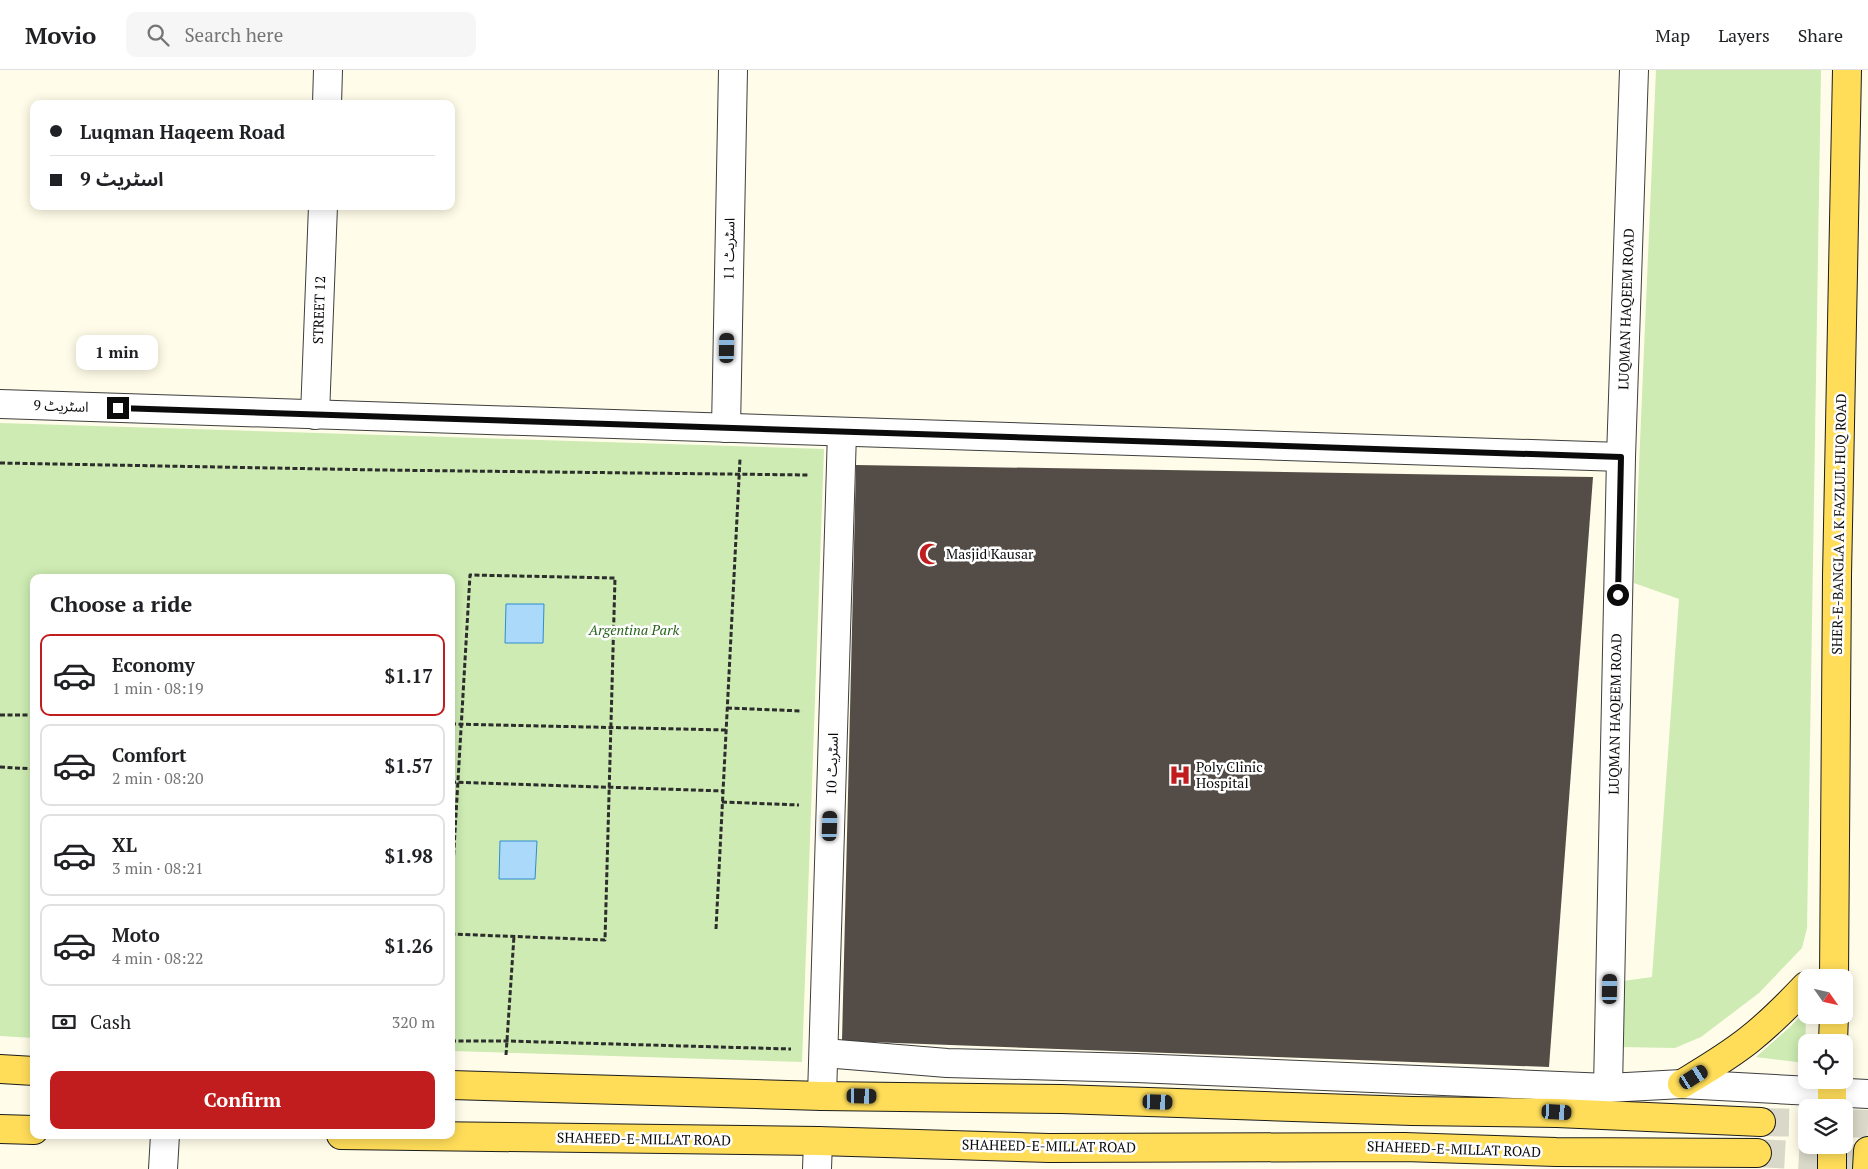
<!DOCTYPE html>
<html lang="en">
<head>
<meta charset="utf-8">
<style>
	:root { --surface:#fff; --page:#f6f6f6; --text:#202124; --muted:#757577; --line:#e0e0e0; --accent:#c11d1f }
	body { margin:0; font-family:"PT Serif","Noto Sans Arabic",serif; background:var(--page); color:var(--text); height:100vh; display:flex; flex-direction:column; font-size:19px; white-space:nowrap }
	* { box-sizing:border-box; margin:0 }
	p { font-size:16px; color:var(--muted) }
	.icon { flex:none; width:28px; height:28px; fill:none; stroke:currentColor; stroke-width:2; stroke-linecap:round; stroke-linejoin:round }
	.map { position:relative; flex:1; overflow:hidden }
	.side { position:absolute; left:30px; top:504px; width:425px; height:565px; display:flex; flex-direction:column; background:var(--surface); border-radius:10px; box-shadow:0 2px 12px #0003 }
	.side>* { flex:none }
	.banner { position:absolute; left:30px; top:30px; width:425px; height:110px; border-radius:10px; box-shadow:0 2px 12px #0003; display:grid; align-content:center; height:110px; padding:0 20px; background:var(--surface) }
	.needle { width:32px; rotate:124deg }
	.buttons { position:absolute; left:1798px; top:899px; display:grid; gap:10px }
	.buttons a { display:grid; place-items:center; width:55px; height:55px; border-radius:10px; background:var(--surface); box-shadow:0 2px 12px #0003; font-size:25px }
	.end { position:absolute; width:22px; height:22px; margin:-11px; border:6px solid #0b0b0b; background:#fff; box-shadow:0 0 0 2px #fff }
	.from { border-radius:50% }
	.bubble { position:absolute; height:35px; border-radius:10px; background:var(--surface); box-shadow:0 2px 12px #0003; font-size:16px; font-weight:700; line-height:35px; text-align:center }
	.car { position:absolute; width:15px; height:30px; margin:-15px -8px; border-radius:6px; box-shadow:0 0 4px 1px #0007; background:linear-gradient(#222 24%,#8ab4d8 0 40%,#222 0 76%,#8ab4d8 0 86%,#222 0) }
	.banner b { display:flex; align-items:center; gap:18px; height:48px; font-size:19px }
	.banner b+b { border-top:1px solid var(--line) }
	.banner i { width:12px; height:12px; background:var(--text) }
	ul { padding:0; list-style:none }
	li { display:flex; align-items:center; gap:15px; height:82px; margin:0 10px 8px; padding:0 10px; border:2px solid var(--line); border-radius:10px }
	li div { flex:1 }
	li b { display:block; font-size:19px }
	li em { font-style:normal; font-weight:700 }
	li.on { border-color:var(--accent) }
	li>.icon { width:45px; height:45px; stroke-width:1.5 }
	h2 { padding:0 20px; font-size:22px; line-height:60px }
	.pay { display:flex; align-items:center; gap:12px; height:55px; padding:0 20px; font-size:19px }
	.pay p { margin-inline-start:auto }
	.action { display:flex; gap:10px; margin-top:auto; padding:10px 20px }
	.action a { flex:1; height:58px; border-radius:10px; background:var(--accent); color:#fff; font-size:20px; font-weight:700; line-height:58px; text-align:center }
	header { display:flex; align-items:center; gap:30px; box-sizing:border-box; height:70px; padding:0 25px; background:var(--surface); border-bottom:1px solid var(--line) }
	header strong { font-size:24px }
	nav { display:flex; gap:28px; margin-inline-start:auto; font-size:18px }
	.search { width:350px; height:45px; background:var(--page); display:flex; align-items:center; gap:12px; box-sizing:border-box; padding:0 18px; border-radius:10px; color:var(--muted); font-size:19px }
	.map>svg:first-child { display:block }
</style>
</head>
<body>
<header>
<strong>Movio</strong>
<div class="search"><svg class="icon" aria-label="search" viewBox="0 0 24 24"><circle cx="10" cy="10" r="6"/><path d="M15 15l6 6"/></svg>Search here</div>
<nav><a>Map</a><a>Layers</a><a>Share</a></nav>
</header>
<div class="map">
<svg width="1868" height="1099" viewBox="0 0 1868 1099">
	<rect width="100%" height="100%" fill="#fffce9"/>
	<g fill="#cdebb2">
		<polygon points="1656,0 1821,0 1807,858 1802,878 1759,923 1701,967 1675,978 1619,977 1623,911 1652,907 1679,529 1634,513"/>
		<polygon points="0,353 824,379 802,992 451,981 451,508 34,508 34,968 0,966"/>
		<polygon points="1806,940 1805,993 1756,987 1790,957"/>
	</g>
	<g fill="#abd9f9" stroke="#2f8cd4">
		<polygon points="506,534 544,534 543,573 505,573"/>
		<polygon points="500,771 537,771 535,809 499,809"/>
	</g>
	<polygon fill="#544d47" points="856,395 1593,407 1549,997 842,971"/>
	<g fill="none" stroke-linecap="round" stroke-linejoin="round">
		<g stroke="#dad8c8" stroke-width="28" stroke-dasharray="28 14" stroke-linecap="butt">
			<polyline points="1761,1052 1806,1053"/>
			<polyline points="1844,1053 1868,1054"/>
			<polyline points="1757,1083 1868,1089"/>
		</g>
		<g stroke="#3e3e3e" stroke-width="30">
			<g id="minor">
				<polyline points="327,34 328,0"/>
				<polyline points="0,334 1621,387"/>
				<polyline points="315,345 323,136"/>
				<polyline points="726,358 733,0"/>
				<polyline points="824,983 947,993 1136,998 1608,1018 1682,1014 1868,1024"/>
				<polyline points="1608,1018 1621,387 1634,0"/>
				<polyline points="822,1026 842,362"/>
				<polyline points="163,1099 165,1065"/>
				<polyline points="817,1099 818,1071"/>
			</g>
		</g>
		<g stroke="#1c1c1c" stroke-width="30">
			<g id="major">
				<polyline points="1834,908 1837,506 1847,0"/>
				<polyline points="1833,972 1834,945"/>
				<polyline points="0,999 34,1001"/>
				<path d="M1682,1014c23,-14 47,-28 68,-45 20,-16 38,-34 56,-53"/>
				<polyline points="451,1015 822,1026 1061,1029 1412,1041 1557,1043 1761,1052"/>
				<polyline points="1832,1038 1832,1010"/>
				<polyline points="0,1059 34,1060"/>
				<polyline points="341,1065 818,1071 1049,1078 1404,1077 1556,1082 1757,1083"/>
				<polyline points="1832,1099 1832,1075"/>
				<polyline points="1867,1099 1868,1081"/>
			</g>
		</g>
		<g stroke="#2d2d2d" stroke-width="3" stroke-dasharray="5 2.5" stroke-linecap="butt">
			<polyline points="0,393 380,400 809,405"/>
			<polyline points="727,638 802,641"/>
			<polyline points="0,645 34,645"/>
			<polyline points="451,654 726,660"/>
			<polyline points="0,697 34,699"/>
			<polyline points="451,712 723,721"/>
			<polyline points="722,732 799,735"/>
			<polyline points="451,830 470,505 615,508 605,870 451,864"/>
			<polyline points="716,859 740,389"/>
			<polyline points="451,971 507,971 791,979"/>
			<polyline points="506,985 514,866"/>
		</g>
		<use href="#minor" stroke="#fff" stroke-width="28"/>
		<use href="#major" stroke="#ffdd59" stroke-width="28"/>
	</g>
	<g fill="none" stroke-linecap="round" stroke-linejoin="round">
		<polyline stroke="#0b0b0b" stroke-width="6" points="118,338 1621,387 1618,525"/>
	</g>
	<defs>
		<g id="mosque-bare" transform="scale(1.725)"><path d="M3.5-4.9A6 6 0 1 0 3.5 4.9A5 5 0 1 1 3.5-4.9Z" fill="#c11d1f" stroke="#fff" stroke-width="2.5" paint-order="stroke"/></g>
		<g id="hospital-bare" transform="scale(1.725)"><path d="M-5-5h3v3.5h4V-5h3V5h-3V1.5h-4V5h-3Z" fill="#c11d1f" stroke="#fff" stroke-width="2.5" paint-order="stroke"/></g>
	</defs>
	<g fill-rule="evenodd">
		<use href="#mosque-bare" x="930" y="484"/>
		<use href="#hospital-bare" x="1180" y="705"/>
	</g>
	<g text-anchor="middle" stroke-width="5" stroke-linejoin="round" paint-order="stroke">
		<g font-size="14" fill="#0b0b0b" stroke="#fff">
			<text transform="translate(729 179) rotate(-89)" y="5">اسٹریٹ 11</text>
			<text transform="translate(1626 239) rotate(-88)" y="5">LUQMAN HAQEEM ROAD</text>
			<text transform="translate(319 240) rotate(-88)" y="5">STREET 12</text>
			<text transform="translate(61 336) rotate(2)" y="5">اسٹریٹ 9</text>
			<text transform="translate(1839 454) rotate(-89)" y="5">SHER-E-BANGLA A K FAZLUL HUQ ROAD</text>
			<text transform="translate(1615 644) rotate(-89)" y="5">LUQMAN HAQEEM ROAD</text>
			<text transform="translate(832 694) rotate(-88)" y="5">اسٹریٹ 10</text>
			<text transform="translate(644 1069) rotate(1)" y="5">SHAHEED-E-MILLAT ROAD</text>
			<text transform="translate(1049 1076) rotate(1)" y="5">SHAHEED-E-MILLAT ROAD</text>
			<text transform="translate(1454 1079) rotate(2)" y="5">SHAHEED-E-MILLAT ROAD</text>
		</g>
		<g font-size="14" fill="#0b0b0b" stroke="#fff" text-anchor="start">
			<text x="946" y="489">Masjid Kausar</text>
			<text x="1196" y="702">Poly Clinic<tspan x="1196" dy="16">Hospital</tspan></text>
		</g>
		<g font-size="14" font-style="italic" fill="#266519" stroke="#fff">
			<text x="634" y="565">Argentina Park</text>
		</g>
	</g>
</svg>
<div class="buttons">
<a><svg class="needle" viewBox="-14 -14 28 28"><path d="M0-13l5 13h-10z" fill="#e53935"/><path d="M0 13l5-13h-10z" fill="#757577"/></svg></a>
<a><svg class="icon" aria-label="locate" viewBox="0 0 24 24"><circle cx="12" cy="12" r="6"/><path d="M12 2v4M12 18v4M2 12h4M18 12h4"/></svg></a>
<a><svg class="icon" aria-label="layers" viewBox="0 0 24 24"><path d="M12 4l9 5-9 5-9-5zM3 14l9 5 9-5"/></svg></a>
</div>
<i class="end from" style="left:1618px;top:525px"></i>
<i class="end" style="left:118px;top:338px"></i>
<div class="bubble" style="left:76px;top:265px;width:82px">1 min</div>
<i class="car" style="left:727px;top:278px;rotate:1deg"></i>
<i class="car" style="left:830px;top:756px;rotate:2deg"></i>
<i class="car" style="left:1610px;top:919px;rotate:1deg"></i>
<i class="car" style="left:1694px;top:1007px;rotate:58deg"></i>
<i class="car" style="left:862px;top:1026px;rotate:91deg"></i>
<i class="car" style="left:1158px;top:1032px;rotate:92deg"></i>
<i class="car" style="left:1557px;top:1042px;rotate:93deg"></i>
<div class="banner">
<b><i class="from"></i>Luqman Haqeem Road</b>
<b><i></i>اسٹریٹ 9</b>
</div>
<section class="side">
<h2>Choose a ride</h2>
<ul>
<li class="on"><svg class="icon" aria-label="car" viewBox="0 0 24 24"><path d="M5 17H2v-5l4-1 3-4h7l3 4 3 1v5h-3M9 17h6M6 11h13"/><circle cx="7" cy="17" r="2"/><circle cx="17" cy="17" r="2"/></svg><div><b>Economy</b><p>1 min · 08:19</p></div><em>$1.17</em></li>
<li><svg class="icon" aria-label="car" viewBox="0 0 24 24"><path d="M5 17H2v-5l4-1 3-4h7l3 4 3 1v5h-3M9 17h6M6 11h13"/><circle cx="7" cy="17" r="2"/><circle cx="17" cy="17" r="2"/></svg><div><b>Comfort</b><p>2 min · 08:20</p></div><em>$1.57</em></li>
<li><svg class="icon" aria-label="car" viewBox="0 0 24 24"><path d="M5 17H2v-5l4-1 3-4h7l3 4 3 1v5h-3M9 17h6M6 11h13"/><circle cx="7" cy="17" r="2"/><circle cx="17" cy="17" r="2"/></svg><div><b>XL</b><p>3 min · 08:21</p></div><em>$1.98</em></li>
<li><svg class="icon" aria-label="car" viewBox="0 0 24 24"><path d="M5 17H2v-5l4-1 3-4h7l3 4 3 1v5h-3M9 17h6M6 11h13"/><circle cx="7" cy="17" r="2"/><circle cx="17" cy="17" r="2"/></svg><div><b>Moto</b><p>4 min · 08:22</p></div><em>$1.26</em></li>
</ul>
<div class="pay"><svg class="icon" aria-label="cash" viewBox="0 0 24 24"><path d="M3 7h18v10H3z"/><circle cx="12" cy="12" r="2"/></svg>Cash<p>320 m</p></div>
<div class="action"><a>Confirm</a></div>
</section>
</div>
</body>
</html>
